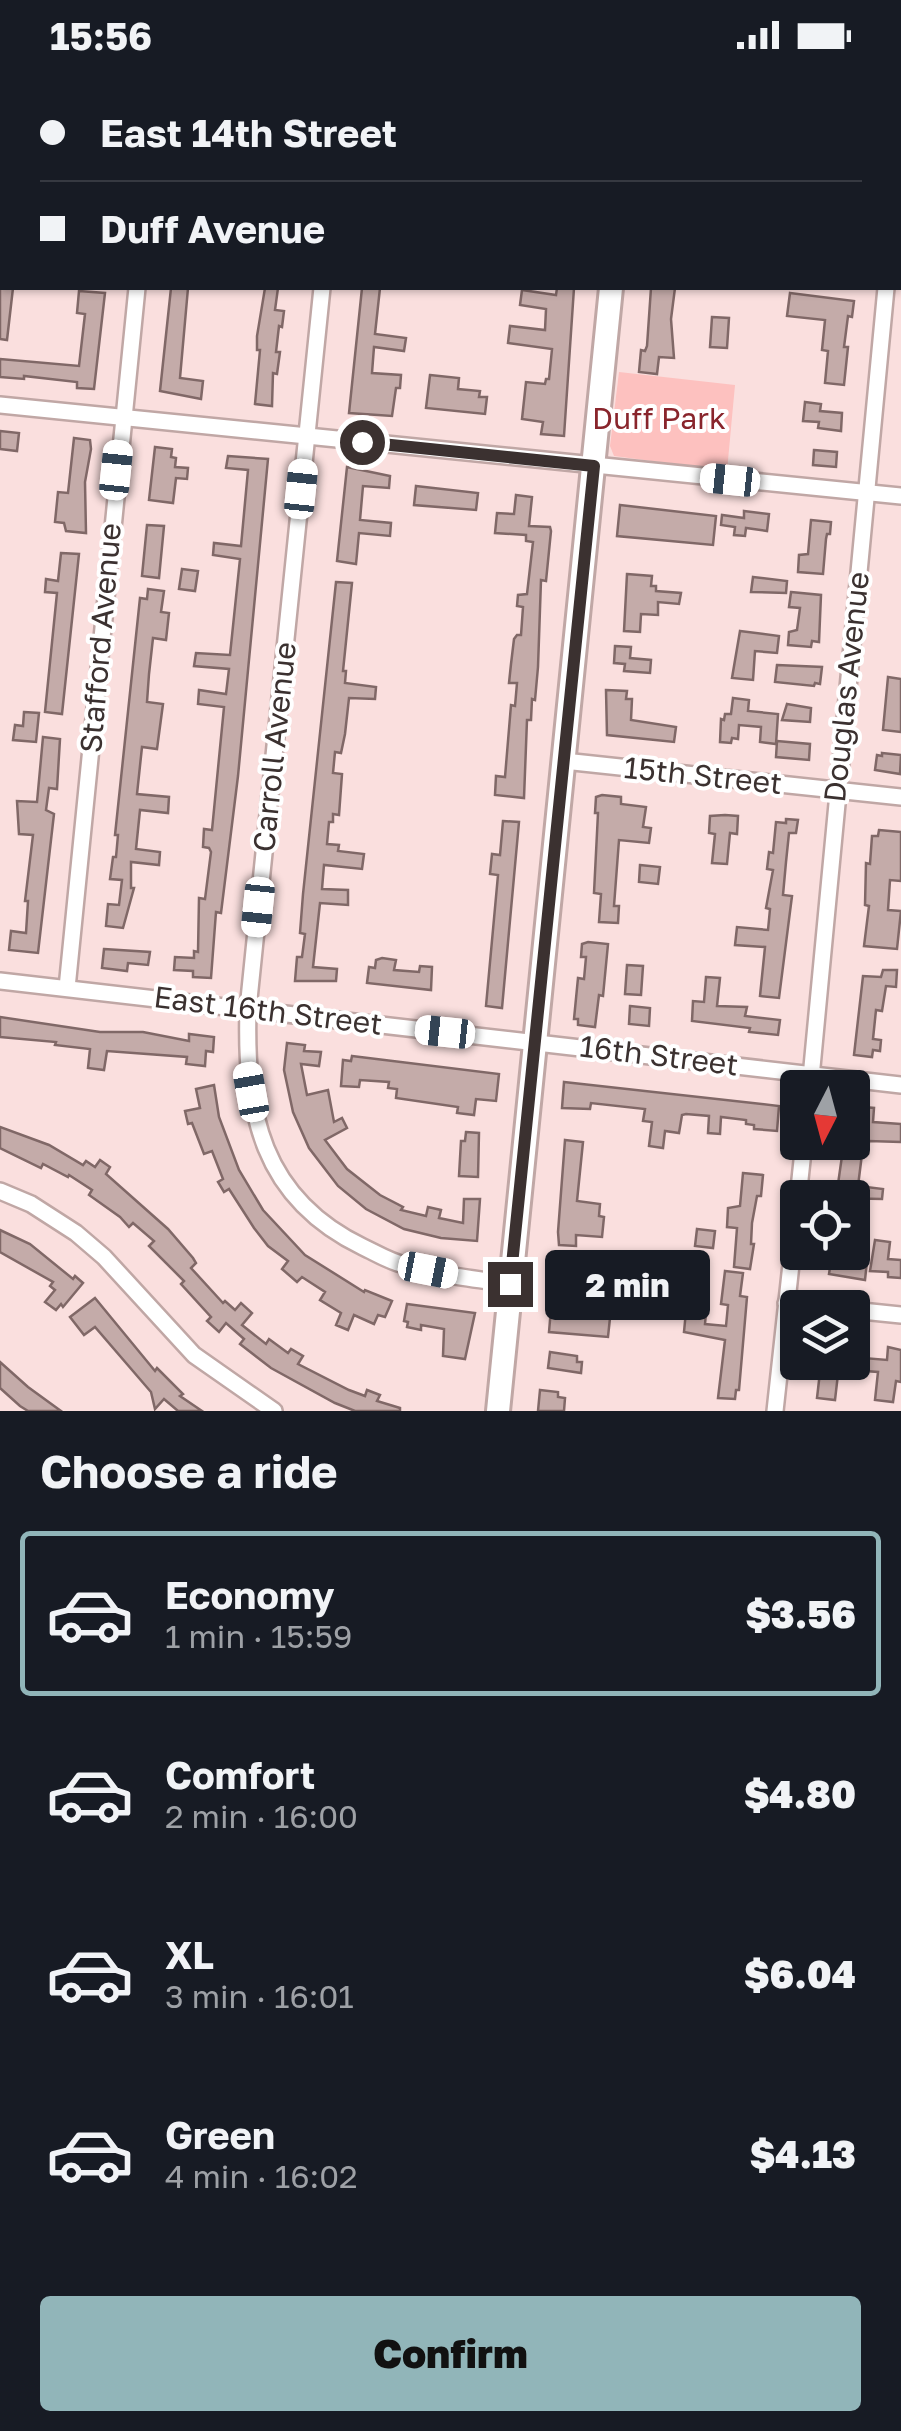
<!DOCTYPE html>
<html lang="en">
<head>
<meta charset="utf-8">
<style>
	:root { --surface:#171b24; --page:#242831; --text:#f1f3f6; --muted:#9ea1a6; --line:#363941; --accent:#91b5b9 }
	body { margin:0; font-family:"Golos Text",sans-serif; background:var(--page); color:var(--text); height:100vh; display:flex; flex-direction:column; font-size:38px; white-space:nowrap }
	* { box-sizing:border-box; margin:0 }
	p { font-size:32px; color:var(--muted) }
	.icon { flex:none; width:55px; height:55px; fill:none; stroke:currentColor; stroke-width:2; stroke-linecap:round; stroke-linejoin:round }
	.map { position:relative; height:1341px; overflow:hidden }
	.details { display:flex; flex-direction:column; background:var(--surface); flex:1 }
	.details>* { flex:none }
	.top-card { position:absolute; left:0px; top:0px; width:902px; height:220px; box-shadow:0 2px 8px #0004; display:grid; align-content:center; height:220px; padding:0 40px; background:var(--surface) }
	.needle { width:65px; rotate:186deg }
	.controls { position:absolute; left:780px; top:1000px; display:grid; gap:20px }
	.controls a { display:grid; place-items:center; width:90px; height:90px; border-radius:10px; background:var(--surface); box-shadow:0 2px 8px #0004; font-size:50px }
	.end { position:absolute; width:45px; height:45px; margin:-22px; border:12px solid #3b3130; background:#fff; box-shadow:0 0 0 5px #fff }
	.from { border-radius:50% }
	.bubble { position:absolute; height:70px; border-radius:10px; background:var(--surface); box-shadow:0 2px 8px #0004; font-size:32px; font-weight:800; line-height:70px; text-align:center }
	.car { position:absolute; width:30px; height:60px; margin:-30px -15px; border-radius:12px; box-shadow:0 0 8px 2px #0007; background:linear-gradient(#fff 24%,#345 0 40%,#fff 0 76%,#345 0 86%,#fff 0) }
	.top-card b { display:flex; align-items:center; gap:35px; height:95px; font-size:38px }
	.top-card b+b { border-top:2px solid var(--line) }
	.top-card i { width:25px; height:25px; background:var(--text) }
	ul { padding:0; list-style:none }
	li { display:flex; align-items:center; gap:30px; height:165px; margin:0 20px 15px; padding:0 20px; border:5px solid transparent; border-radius:10px }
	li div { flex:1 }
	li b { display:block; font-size:38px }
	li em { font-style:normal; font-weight:800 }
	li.on { border-color:var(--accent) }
	li>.icon { width:90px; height:90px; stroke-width:1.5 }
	h2 { padding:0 40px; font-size:45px; line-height:120px }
	.action { display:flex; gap:20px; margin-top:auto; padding:20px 40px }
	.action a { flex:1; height:115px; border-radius:10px; background:var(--accent); color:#111; font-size:40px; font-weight:800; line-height:115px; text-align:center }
	.status { display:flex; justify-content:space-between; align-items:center; height:70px; padding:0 50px; background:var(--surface); direction:ltr }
	.status svg { height:28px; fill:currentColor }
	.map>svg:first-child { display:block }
</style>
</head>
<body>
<div class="status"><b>15:56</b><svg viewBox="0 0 49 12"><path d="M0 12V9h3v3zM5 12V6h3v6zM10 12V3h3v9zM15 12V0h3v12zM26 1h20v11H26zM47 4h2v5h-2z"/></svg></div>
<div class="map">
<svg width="901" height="1341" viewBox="0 0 901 1341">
	<rect width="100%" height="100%" fill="#fadfde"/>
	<polygon fill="#fdc1bf" points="619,302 735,315 727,401 614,386 610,376"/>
	<g fill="#c4aba9" stroke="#806867" stroke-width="2.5">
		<polygon points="0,218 13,218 7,270 0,269"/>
		<polygon points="171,218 188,218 180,308 203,311 201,329 160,321"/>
		<polygon points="265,218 278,218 275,240 284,241 282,257 279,256 276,282 280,282 277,304 273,303 272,336 255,334 260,280 257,280 257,266"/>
		<polygon points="362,218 380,218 375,264 406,268 404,281 374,277 372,303 401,305 400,318 396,318 392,346 349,343"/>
		<polygon points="557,218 574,218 564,366 541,364 543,352 522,349 526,312 545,314 546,309 549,309 552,279 508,273 510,256 545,260 546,239 520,235 522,220 556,225"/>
		<polygon points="651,218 675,218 671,249 674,288 659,287 657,304 639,302 641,280 645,281 647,276"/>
		<polygon points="79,221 105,223 94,319 77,318 77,312 24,306 24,309 0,307 0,289 79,296 85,244 77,243"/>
		<polygon points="790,223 854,231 852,247 848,246 844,277 848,277 844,315 825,313 828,281 822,280 825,250 787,246"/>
		<polygon points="712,247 729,248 727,278 710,277"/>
		<polygon points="430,305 459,308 458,319 480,321 479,327 487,327 485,344 426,338"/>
		<polygon points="805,332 821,334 820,341 842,343 841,361 818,358 819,352 803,351"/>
		<polygon points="0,361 19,363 17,381 0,379"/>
		<polygon points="74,368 90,370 91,379 85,412 86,463 66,461 64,453 55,452 58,422 68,423"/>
		<polygon points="155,377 172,379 171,387 176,388 175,397 188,398 187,409 176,408 173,433 149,430"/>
		<polygon points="814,380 837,382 836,397 813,395"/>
		<polygon points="228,386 268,389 238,706 221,843 216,842 211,908 193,907 193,901 174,900 175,887 194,888 194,881 198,882 199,828 205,829 211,782 209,778 203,777 204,759 212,760 224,637 198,634 199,620 226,624 229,599 194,596 196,583 230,585 240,489 213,485 214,473 241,476 248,400 226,398"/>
		<polygon points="347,397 390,406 389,418 363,416 360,450 391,453 390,466 359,463 356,494 337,491"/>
		<polygon points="416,416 478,423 476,440 414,435"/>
		<polygon points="516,425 532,427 529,456 550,457 551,461 546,511 541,510 538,597 535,630 532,629 531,650 527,650 524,728 495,725 496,706 505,707 511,635 515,636 517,613 509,613 511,594 514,569 517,565 521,565 523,537 517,536 518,525 527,524 533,472 526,471 526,465 495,463 497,443 514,444"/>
		<polygon points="620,435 716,446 713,475 617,466"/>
		<polygon points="744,441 769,444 767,461 746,458 745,466 734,465 735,457 721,455 722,445 744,448"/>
		<polygon points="811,450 831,452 830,464 827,464 826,469 823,504 798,502 799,485 808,484"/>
		<polygon points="147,455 164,456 159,508 142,506"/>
		<polygon points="61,483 79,484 62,644 45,642 57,523 45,522 46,509 58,511"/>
		<polygon points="182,499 198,501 195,521 179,519"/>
		<polygon points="627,504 652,506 651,516 656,516 656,521 681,523 679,534 658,532 658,545 641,544 640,562 624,561"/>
		<polygon points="753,507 787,511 786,523 751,522"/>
		<polygon points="336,512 352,513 343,601 346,601 345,613 376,617 375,629 349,628 345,664 341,683 335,682 333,703 342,704 339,745 333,744 333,752 329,752 327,774 339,775 338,781 364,784 362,799 324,795 322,819 348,820 348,835 320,833 313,897 337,899 336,911 295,911 297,887 302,887 305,864 300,863 303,824"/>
		<polygon points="148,519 164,521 161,542 169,543 166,570 153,568 149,604 147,632 163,634 157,679 142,677 137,724 169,727 168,743 140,740 136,779 160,782 159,795 131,792 131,818 134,818 123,858 106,856 108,834 119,835 122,810 110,809 113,787 116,787 118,765 115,765 140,528 147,529"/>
		<polygon points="791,522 821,525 819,572 812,571 811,577 788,575 789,562 797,560 800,538 789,537"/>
		<polygon points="740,561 779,566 777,583 755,581 753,610 732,608"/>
		<polygon points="615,576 631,577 630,588 651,590 650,603 624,601 625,594 614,593"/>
		<polygon points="777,595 822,597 820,614 815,613 814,616 775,612"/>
		<polygon points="888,607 901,609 901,662 883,660"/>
		<polygon points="606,620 627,621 626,629 632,629 631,650 676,657 674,672 607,665"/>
		<polygon points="733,628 749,630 748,641 778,644 776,674 760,672 761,657 739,655 738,669 732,668 731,673 720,672 721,649 724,650 725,644 731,644"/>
		<polygon points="787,634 811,638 810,652 782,650"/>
		<polygon points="24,642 39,643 36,672 13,670 15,655 23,656"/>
		<polygon points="43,667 60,669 57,719 49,718 46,740 54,744 38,883 9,880 11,861 26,863 28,831 25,831 33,765 19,764 17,731 37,732"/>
		<polygon points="777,671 810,674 809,690 776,687"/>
		<polygon points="882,683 901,685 900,704 875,700 877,685 882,686"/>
		<polygon points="602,725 621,727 621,734 646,737 643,757 651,758 649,773 619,770 614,836 619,836 618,853 599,852 601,824 594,823 598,743 595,743 596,727"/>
		<polygon points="725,745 738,746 737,764 730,763 727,794 712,793 715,764 709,763 710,746"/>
		<polygon points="786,749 798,750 796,763 789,763 786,792 783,825 792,826 779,928 760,926 765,877 735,875 737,857 768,860 770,839 766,838 773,800 767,799 769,782 773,783 776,752 786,753"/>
		<polygon points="503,751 519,752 502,938 486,936 498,805 490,804 492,784 500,785"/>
		<polygon points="879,760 901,762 901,811 890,810 888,840 901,841 897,879 864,876 869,836 865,835 866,793 870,794 872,766 878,766"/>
		<polygon points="640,795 660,797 658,814 639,812"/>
		<polygon points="588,872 608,874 603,926 599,925 595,957 578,955 578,949 574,949 578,908 584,909 586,887 581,887 582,874"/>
		<polygon points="104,879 150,882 148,895 128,893 127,901 102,898"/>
		<polygon points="382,888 396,890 394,900 419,902 420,896 432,897 431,920 367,913 369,897 375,898 376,890"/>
		<polygon points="627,895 643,896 641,925 625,924"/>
		<polygon points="883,900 897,900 896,917 886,916 882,941 876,940 873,969 881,970 880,981 873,980 872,987 854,985 863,906 881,907"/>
		<polygon points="706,907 720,908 717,936 747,937 745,946 780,950 778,965 749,962 750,958 692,951 693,931 704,932"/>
		<polygon points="630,936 650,938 649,956 629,954"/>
		<polygon points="0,947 100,962 143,962 189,971 189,964 214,967 213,982 206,981 205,996 186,994 187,987 107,981 104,1000 88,998 90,979 55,975 56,972 0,967"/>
		<polygon points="287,973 305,975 304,981 321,982 319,996 301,994 307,1025 328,1020 334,1052 342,1048 347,1058 325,1070 347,1099 380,1125 403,1137 401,1140 426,1146 428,1137 441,1140 439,1148 463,1153 464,1129 480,1129 477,1171 441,1168 404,1159 366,1139 338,1116 309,1078 293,1042 284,1000"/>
		<polygon points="352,986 499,1004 496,1031 476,1029 474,1045 457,1043 458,1037 396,1028 397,1019 388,1018 389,1012 360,1010 359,1017 341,1016 343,990 351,991"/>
		<polygon points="564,1012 779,1036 777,1061 754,1059 754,1055 746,1054 746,1050 721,1047 720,1064 708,1063 709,1046 686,1044 682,1045 679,1063 665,1061 663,1078 649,1076 652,1052 643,1051 645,1039 591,1033 590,1039 562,1038"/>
		<polygon points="214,1015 219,1047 239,1100 263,1140 305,1185 364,1222 365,1220 392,1231 385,1247 378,1245 374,1254 354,1245 348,1260 336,1255 341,1243 320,1230 325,1222 302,1207 297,1212 282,1199 288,1191 268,1176 254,1158 229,1119 224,1122 218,1112 223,1109 212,1081 204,1084 192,1053 188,1054 185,1041 200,1038 196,1019"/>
		<polygon points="852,1036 874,1038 873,1052 901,1054 901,1072 869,1071 868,1084 862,1084 858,1116 883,1119 882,1129 836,1128 844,1072 852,1072"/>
		<polygon points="0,1057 49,1075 83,1095 86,1091 95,1097 100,1090 110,1097 106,1104 168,1159 193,1188 196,1193 191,1198 223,1233 225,1231 235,1240 241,1233 252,1243 242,1255 266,1274 269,1269 288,1283 291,1279 303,1286 298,1294 349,1320 365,1326 367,1320 380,1325 377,1331 400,1338 400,1341 355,1341 335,1333 271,1298 240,1274 244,1269 226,1253 219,1262 207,1251 211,1247 181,1214 184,1211 149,1176 154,1171 133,1153 129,1157 120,1147 89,1125 92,1120 69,1105 68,1107 43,1094 41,1098 0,1078"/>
		<polygon points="466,1062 479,1063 478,1107 459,1106 461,1071 465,1071"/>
		<polygon points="565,1070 583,1072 577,1131 600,1134 599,1146 604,1147 602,1167 576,1165 576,1176 559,1175 558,1162"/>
		<polygon points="743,1103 763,1105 761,1126 757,1126 752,1153 751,1174 754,1174 750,1199 734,1197 737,1158 727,1157 728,1138 740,1136"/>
		<polygon points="697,1159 715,1161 713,1178 695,1176"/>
		<polygon points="0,1160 30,1174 73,1209 75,1206 83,1213 63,1237 61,1234 56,1240 45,1232 55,1220 50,1216 53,1212 0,1182"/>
		<polygon points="875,1170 890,1172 888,1189 901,1190 901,1208 888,1207 888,1202 870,1201"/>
		<polygon points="832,1185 867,1191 865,1210 829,1204"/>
		<polygon points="725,1201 743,1203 740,1226 747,1227 739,1320 736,1320 735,1329 718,1328 725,1270 684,1262 686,1241 706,1243 705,1254 726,1256 728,1235 721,1234"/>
		<polygon points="95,1228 155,1301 157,1298 183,1324 180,1326 202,1341 178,1341 164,1329 155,1339 151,1322 95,1257 84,1265 70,1247"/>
		<polygon points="407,1234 475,1243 465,1289 443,1286 444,1259 421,1255 421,1260 407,1257 408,1252 404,1251"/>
		<polygon points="551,1239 610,1248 608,1267 549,1262"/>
		<polygon points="888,1277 901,1280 901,1312 896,1311 893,1332 875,1330 878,1302 852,1300 852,1287 887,1290"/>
		<polygon points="550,1282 577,1286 577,1292 582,1292 581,1303 548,1298"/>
		<polygon points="0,1292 28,1317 61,1341 28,1341 20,1336 0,1318"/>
		<polygon points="820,1302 838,1304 835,1330 817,1328"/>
		<polygon points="540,1320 558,1322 558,1327 565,1328 564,1341 538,1341"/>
	</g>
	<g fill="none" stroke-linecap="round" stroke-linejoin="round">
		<g stroke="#c0a7a5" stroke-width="20">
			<g id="street">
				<polyline points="158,2 158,0"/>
				<polyline points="343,2 343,0"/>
				<path d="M322,218l-74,721c-3,103 13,189 115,238 13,6 27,15 42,18 34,10 70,14 105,19"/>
				<polyline points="0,335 901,426"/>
				<polyline points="564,691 901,727"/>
				<polyline points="0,911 901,1015"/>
				<polyline points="67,918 137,218"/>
				<polyline points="810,1018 886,218"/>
				<polyline points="0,1121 31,1134 76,1163 104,1187 194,1285 274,1341"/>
				<polyline points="798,1128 804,1072"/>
				<polyline points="786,1233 831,1238"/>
				<polyline points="852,1240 901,1245"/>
				<polyline points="775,1341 798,1130"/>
			</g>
		</g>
		<g stroke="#c0a7a5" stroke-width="28">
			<g id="secondary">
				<polyline points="629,2 629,0"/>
				<polyline points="0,69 2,70"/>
				<polyline points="900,164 901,164"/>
				<polyline points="498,1341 611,218"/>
			</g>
		</g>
		<use href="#street" stroke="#fff" stroke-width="15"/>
		<use href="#secondary" stroke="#fff" stroke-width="22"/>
	</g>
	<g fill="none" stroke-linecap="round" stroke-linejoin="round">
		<polyline stroke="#3b3130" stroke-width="12" points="362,372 594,396 510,1214"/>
	</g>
	<g text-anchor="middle" stroke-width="8" stroke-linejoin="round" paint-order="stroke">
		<g font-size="30" fill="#89252c" stroke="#fff">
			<text x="659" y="359">Duff Park</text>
		</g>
		<g font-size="30" fill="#3b3130" stroke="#fff">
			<text transform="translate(101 568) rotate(-85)" y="10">Stafford Avenue</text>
			<text transform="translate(847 617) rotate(-84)" y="10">Douglas Avenue</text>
			<text transform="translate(275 677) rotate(-84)" y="10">Carroll Avenue</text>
			<text transform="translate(703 706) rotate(6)" y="10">15th Street</text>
			<text transform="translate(268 941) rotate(7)" y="10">East 16th Street</text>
			<text transform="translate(659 986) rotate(7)" y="10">16th Street</text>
		</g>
	</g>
</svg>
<div class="controls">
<a><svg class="needle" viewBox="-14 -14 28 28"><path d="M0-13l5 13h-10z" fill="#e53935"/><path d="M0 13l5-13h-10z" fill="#9ea1a6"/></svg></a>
<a><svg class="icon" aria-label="locate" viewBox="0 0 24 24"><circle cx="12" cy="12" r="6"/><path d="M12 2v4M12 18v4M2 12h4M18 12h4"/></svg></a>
<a><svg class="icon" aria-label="layers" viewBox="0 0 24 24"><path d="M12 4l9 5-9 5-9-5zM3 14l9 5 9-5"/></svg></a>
</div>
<i class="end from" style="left:362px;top:372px"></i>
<i class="end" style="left:510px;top:1214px"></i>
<div class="bubble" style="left:545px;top:1180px;width:165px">2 min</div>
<i class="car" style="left:116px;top:400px;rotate:6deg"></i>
<i class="car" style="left:730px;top:410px;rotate:276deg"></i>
<i class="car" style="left:301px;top:419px;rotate:6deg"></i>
<i class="car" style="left:258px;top:837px;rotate:186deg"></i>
<i class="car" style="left:445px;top:962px;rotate:276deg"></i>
<i class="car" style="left:251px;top:1022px;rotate:350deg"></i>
<i class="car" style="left:428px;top:1200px;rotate:101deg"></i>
<div class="top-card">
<b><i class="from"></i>East 14th Street</b>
<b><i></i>Duff Avenue</b>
</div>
</div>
<section class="details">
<h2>Choose a ride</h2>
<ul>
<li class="on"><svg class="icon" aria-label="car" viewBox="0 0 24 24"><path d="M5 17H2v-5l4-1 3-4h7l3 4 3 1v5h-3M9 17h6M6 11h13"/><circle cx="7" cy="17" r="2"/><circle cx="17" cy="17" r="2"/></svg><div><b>Economy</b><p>1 min · 15:59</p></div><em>$3.56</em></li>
<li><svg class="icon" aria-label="car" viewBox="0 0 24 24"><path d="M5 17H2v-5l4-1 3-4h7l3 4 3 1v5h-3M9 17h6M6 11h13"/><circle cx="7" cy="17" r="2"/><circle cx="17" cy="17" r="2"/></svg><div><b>Comfort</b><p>2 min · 16:00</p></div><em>$4.80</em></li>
<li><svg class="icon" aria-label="car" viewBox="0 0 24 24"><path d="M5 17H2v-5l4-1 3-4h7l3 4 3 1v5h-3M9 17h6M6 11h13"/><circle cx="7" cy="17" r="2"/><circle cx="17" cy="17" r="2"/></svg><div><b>XL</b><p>3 min · 16:01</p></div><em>$6.04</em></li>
<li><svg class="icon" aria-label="car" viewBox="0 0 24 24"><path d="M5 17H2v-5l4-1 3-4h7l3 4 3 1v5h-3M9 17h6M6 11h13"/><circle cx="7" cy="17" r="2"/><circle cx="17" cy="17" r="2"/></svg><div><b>Green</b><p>4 min · 16:02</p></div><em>$4.13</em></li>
</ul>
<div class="action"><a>Confirm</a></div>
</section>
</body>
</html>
